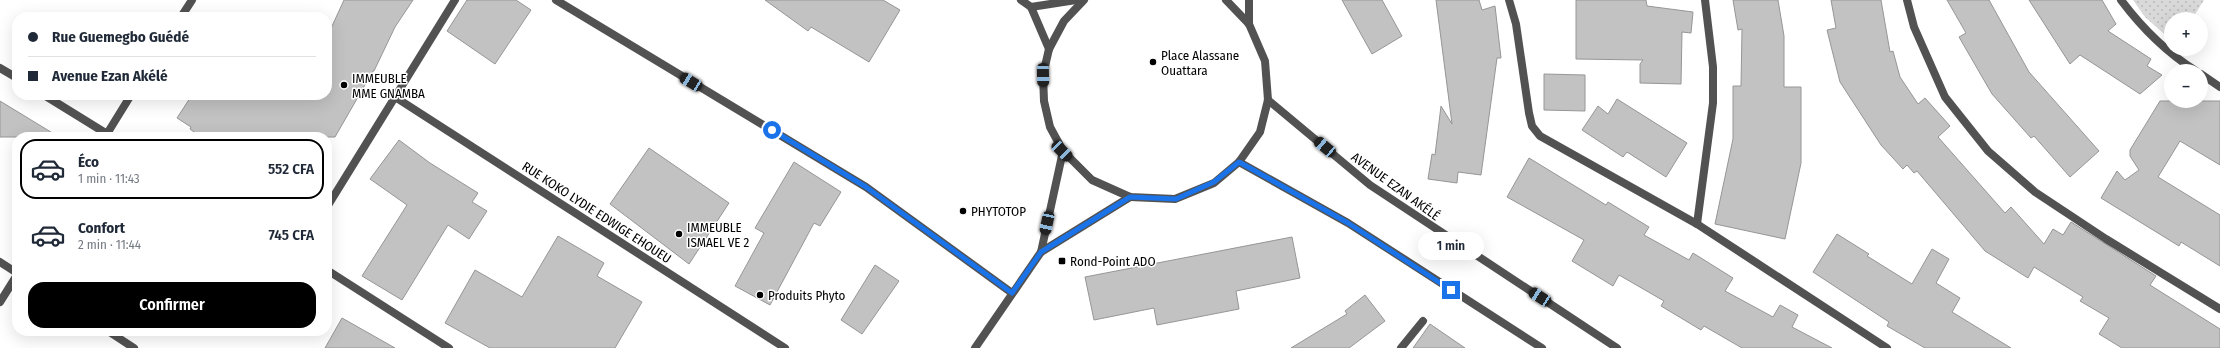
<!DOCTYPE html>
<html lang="fr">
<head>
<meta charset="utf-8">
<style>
	:root { --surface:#fff; --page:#f6f6f7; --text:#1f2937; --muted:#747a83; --line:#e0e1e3; --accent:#000 }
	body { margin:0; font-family:"Fira Sans Condensed",sans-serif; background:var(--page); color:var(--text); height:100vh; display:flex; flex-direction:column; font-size:15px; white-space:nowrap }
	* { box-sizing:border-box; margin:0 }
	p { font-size:13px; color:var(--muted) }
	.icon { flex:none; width:22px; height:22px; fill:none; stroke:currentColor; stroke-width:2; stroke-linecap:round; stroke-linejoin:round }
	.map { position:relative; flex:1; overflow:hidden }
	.side { position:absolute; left:12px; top:132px; width:320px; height:204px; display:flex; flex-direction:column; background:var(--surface); border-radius:16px; box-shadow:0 4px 16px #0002 }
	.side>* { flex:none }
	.banner { position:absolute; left:12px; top:12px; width:320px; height:88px; border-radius:16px; box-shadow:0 4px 16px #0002; display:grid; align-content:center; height:88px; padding:0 16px; background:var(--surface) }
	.controls { position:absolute; left:2164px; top:12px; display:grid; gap:8px }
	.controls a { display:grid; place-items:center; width:44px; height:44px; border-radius:50%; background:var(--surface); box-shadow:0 4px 16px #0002; font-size:20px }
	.end { position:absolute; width:18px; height:18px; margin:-9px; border:5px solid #1a73e8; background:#fff; box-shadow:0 0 0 2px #fff }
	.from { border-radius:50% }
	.bubble { position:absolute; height:28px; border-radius:14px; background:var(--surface); box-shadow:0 4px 16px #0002; font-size:13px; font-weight:600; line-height:28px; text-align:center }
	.car { position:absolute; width:12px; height:24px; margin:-12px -6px; border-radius:5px; box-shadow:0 0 3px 1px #0007; background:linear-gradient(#222 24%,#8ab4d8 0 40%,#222 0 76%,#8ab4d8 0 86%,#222 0) }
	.banner b { display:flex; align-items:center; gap:14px; height:38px; font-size:15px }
	.banner b+b { border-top:1px solid var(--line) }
	.banner i { width:10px; height:10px; background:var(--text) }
	ul { padding:7px 0 0; list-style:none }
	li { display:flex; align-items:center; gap:12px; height:60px; margin:0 8px 6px; padding:0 8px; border:2px solid transparent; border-radius:16px }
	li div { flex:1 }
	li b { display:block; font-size:15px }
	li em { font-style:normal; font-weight:600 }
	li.current { border-color:var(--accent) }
	li>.icon { width:36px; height:36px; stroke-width:1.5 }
	.primary-button { display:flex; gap:8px; margin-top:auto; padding:8px 16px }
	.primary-button a { flex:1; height:46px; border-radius:16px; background:var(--accent); color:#fff; font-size:16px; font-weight:600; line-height:46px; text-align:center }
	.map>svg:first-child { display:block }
</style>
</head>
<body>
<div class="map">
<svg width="2220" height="348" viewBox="0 0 2220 348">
	<defs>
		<pattern id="grass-dots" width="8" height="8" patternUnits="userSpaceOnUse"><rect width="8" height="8" fill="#d9d9d9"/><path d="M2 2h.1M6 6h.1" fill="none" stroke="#b8b8b8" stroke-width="1.8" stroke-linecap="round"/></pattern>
	</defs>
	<rect width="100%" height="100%" fill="#fff"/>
	<polygon fill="url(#grass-dots)" points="2133,0 2204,0 2192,19 2171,19 2171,40 2145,17"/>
	<g fill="#c2c2c2" stroke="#969696">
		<polygon points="344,0 413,0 395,27 374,71 373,71 335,137 201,137 190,129 191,127 177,118 192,95 327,95 327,37"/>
		<polygon points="467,0 516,0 531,10 495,64 447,31"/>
		<polygon points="765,0 883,0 900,10 869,62 811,27 808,31"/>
		<polygon points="1342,0 1382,0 1402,36 1372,54"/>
		<polygon points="1436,0 1479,0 1482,10 1495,6 1501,58 1497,58 1481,175 1458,172 1457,183 1428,179 1432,154 1435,155 1441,106 1452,124"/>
		<polygon points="1576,0 1646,0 1647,6 1693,12 1691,33 1682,32 1681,84 1640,83 1640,64 1643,60 1576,59"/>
		<polygon points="1733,0 1778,0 1784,36 1784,87 1801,87 1801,163 1785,239 1715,224 1733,139 1733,86 1741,86 1742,29 1738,30"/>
		<polygon points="1831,0 1881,0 1890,52 1893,51 1900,77 1918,104 1925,98 1950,126 1938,137 2005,213 2011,207 2044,244 2053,229 2063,235 2071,222 2156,276 2150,285 2220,329 2220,348 2122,348 2099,334 2109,318 2080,301 2083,297 2034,267 2028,278 1985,251 1917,171 1914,173 1907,165 1903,169 1881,145 1840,82 1827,30 1836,28"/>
		<polygon points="1947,0 1989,0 2029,72 2099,151 2070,177 2034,136 2031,138 1992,94 1959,37 1966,33"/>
		<polygon points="2029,0 2102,0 2116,24 2108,31 2151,59 2147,66 2162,75 2140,94 2080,55 2070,64"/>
		<polygon points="1544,74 1585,75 1585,111 1544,110"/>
		<polygon points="1617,99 1687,143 1666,177 1627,152 1623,157 1582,130 1598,106 1608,114"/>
		<polygon points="0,101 59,137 0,137"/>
		<polygon points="2160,101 2220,101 2220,165 2180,141 2158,177 2220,215 2220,266 2181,242 2179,246 2101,198 2117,171 2125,180 2139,170 2130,156 2130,150"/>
		<polygon points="399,140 430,163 478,193 472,202 487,211 469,239 448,225 402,300 362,276 407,205 370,179"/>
		<polygon points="649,148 729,203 689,264 610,204"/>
		<polygon points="1529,158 1606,205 1608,202 1649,227 1644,235 1689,260 1693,253 1733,278 1725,291 1773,317 1780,305 1798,315 1792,327 1832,348 1742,348 1704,326 1701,330 1661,306 1664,301 1619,275 1613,286 1572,261 1584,240 1507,197"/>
		<polygon points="794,162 841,192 820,226 814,223 770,305 735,286 764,233 755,228"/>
		<polygon points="1837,234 1869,254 1867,256 1912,284 1932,249 1949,259 1936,283 1960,298 1952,312 2011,348 1925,348 1887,326 1889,322 1813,272"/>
		<polygon points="558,236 604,263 597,276 642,302 615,348 490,348 445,323 475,270 522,297"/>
		<polygon points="1292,237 1300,278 1236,291 1239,309 1157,325 1154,308 1094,320 1085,277"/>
		<polygon points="875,265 899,281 862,334 841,320"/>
		<polygon points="1365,295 1385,321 1349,348 1291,348 1347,314 1345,311"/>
		<polygon points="342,318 395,348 325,348"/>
		<polygon points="1430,324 1465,348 1413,348"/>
	</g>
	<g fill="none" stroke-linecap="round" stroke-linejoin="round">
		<g stroke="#525252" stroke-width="8">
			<polyline points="556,0 866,187 1012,293"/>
			<polyline points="1021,0 1031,7 1049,49"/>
			<polyline points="1509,0 1516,24 1529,113 1532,126 1540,136 1697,224 1887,348"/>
			<polyline points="1907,0 1914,27 1945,97 1988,151 2035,192 2106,239 2220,309"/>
			<path d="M2121,0c21,28 45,52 75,71"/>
			<polyline points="1031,7 1076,0"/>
			<polyline points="181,17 192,0"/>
			<polyline points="0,68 17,78"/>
			<polyline points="2201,74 2220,87"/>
			<polyline points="44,95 112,137"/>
			<polyline points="395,97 785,348"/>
			<polyline points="105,137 131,95"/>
			<polyline points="327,207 455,0"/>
			<polyline points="1697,224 1713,103 1713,67 1705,0"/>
			<polyline points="0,262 17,273"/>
			<polyline points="327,270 449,348"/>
			<polyline points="0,302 17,275"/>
			<polyline points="108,331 134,348"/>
			<polyline points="1401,348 1423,321"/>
		</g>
		<g stroke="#525252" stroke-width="8">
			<polyline points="1084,0 1064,21 1049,49 1043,75 1044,101 1050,127 1063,151 1092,180 1130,197 1175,199 1214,183 1239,162 1260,132 1268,100 1265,61 1249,24 1226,0"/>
			<polyline points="1249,24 1249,0"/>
			<polyline points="1268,100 1370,185 1617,348"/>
			<polyline points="1239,162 1348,223 1542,348"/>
			<polyline points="1041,252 1063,151"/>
			<polyline points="975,348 1041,252 1130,197"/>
		</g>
	</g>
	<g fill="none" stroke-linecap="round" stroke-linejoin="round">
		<polyline stroke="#1a73e8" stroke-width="5" points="772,130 866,187 1012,293 1041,252 1130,197 1176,199 1214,182 1239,162 1348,223 1451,290"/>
	</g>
	<g fill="#000" stroke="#fff" stroke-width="1.5">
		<circle cx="1153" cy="62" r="4"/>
		<circle cx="344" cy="85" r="4"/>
		<circle cx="963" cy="211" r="4"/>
		<circle cx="679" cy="234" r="4"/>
		<rect x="1058" y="257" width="8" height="8" rx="2"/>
		<circle cx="760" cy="295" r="4"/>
	</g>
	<g text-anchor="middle" stroke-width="3" stroke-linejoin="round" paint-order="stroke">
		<g font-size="13" fill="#000" stroke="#fff" text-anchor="start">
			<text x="1161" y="60">Place Alassane<tspan x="1161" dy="15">Ouattara</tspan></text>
			<text x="352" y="83">IMMEUBLE<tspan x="352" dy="15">MME GNAMBA</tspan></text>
			<text x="971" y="216">PHYTOTOP</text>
			<text x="687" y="232">IMMEUBLE<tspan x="687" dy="15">ISMAEL VE 2</tspan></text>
			<text x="1070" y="266">Rond-Point ADO</text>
			<text x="768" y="300">Produits Phyto</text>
		</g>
		<g font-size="13" fill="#000" stroke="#fff">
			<text transform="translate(1396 186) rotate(36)" y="5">AVENUE EZAN AKÉLÉ</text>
			<text transform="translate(597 212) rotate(33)" y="5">RUE KOKO LYDIE EDWIGE EHOUEU</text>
		</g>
	</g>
</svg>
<div class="controls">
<a>+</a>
<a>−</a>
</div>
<i class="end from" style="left:772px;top:130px"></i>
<i class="end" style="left:1451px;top:290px"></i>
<div class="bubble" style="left:1418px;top:232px;width:66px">1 min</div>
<i class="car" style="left:1043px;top:75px;rotate:179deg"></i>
<i class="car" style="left:691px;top:82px;rotate:301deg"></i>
<i class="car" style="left:1325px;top:147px;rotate:310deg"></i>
<i class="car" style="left:1062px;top:151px;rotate:135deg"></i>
<i class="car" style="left:1047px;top:223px;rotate:192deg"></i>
<i class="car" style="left:1540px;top:297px;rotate:303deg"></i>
<div class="banner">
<b><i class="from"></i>Rue Guemegbo Guédé</b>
<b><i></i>Avenue Ezan Akélé</b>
</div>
<section class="side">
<ul>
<li class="current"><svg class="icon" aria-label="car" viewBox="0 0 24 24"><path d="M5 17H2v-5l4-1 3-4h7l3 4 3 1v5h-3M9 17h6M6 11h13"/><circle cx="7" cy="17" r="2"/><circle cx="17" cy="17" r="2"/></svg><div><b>Éco</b><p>1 min · 11:43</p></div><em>552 CFA</em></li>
<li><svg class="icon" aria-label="car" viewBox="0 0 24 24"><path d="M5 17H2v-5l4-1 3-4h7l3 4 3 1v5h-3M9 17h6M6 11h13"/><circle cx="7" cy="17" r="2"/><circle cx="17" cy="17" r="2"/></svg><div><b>Confort</b><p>2 min · 11:44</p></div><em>745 CFA</em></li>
</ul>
<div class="primary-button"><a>Confirmer</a></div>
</section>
</div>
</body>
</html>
